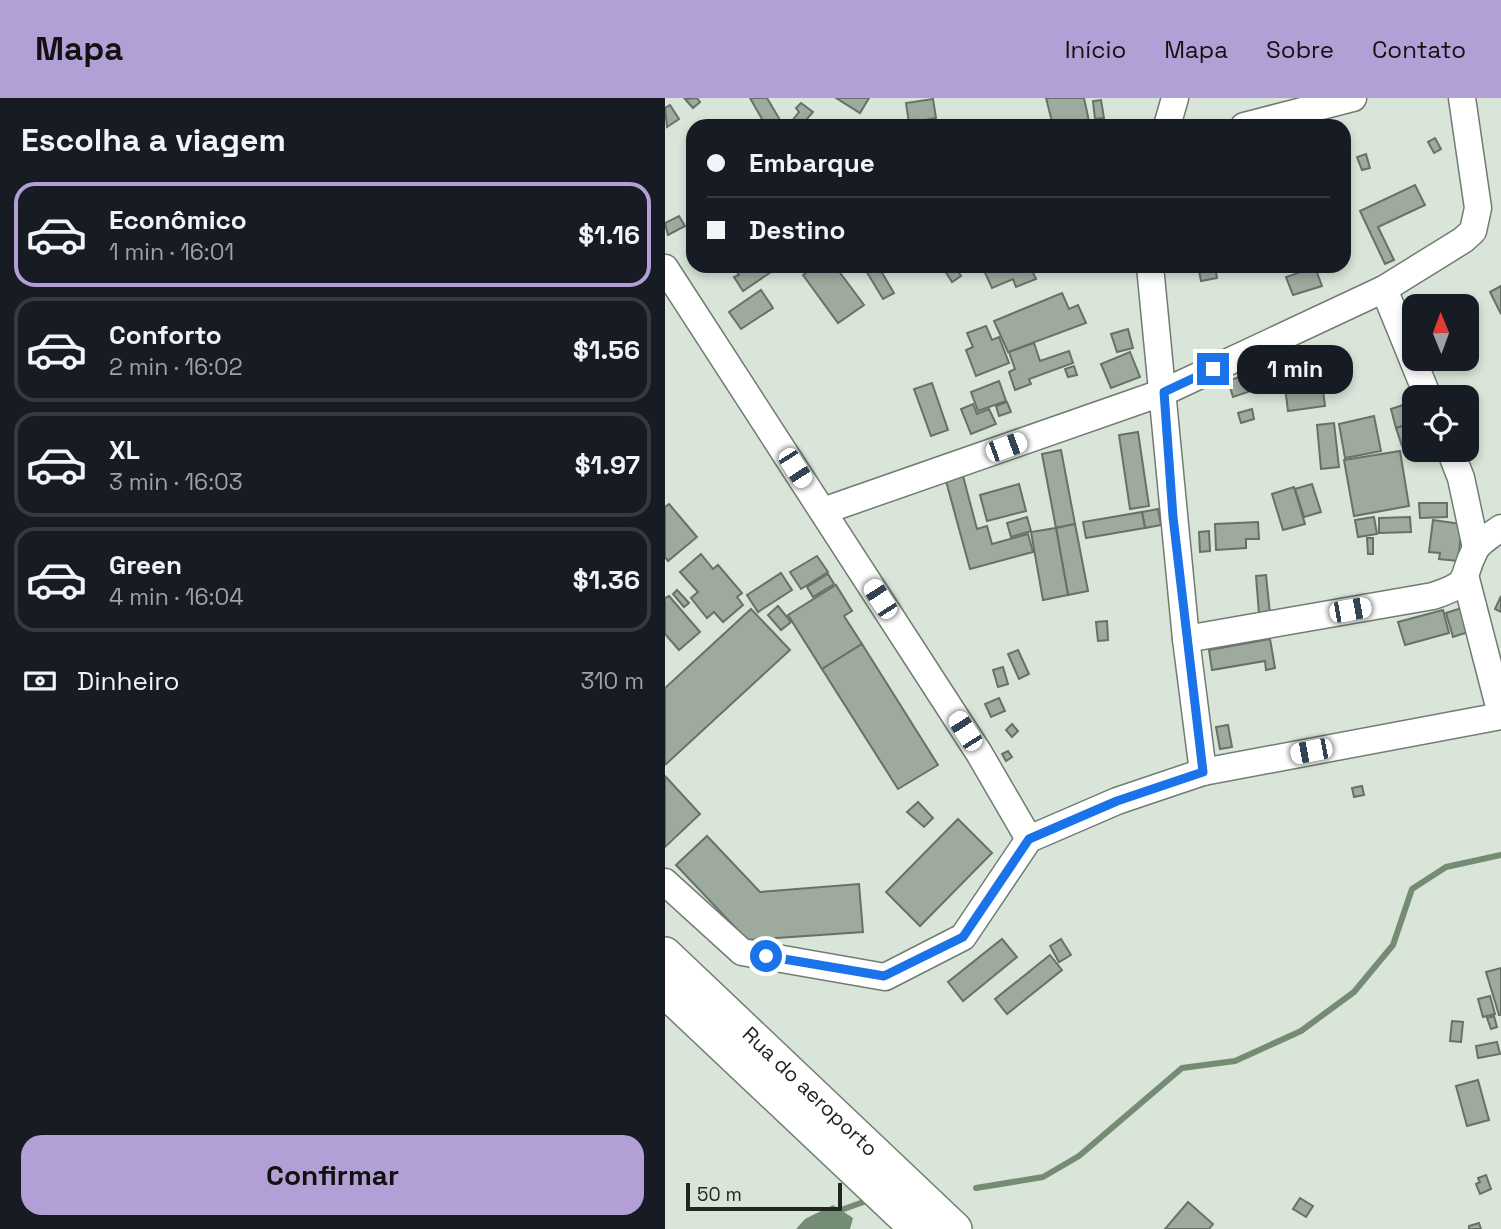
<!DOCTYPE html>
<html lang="pt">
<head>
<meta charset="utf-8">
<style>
	:root { --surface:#171b24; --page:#242831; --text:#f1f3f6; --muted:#9ea1a6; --line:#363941; --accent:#b29fd6 }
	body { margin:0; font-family:"Space Grotesk",sans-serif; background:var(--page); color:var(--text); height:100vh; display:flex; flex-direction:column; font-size:26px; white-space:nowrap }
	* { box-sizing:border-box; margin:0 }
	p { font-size:23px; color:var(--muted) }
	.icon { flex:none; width:38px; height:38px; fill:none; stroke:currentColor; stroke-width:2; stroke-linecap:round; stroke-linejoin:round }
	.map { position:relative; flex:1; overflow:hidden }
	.drawer { display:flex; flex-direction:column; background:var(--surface); width:665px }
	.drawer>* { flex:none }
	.top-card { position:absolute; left:21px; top:21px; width:665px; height:154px; border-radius:21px; box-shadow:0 4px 10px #0003; display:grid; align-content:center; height:154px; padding:0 21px; background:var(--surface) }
	.needle { width:46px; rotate:359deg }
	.buttons { position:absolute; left:737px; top:196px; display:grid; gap:14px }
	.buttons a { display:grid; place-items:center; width:77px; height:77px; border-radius:14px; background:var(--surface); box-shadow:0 4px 10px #0003; font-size:35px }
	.scale { position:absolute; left:21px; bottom:18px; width:156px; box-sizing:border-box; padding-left:7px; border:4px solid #212621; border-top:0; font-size:19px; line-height:24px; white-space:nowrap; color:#212621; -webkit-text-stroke:5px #d8e5d8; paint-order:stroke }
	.end { position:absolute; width:32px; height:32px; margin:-16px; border:9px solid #1a73e8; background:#fff; box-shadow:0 0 0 4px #fff }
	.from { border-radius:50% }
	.bubble { position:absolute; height:49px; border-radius:21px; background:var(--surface); box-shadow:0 4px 10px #0003; font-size:23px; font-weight:700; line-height:49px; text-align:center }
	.car { position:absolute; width:21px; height:42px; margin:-21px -10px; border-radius:9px; box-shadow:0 0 5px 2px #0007; background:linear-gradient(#fff 24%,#345 0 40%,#fff 0 76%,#345 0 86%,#fff 0) }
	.top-card b { display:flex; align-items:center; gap:24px; height:66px; font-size:26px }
	.top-card b+b { border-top:2px solid var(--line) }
	.top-card i { width:18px; height:18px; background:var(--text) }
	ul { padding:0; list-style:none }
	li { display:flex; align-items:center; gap:21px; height:105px; margin:0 14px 10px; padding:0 7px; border:4px solid var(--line); border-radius:21px }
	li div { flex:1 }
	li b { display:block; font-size:26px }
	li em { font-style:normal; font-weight:700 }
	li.current { border-color:var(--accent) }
	li>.icon { width:63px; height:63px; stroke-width:1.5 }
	h2 { padding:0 21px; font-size:32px; line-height:84px }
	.pay { display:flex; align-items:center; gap:18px; height:77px; padding:0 21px; font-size:26px }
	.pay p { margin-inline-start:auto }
	.cta { display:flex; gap:14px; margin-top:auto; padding:14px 21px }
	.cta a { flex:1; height:80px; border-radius:21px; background:var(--accent); color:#111; font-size:28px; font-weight:700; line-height:80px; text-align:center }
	header { display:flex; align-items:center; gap:42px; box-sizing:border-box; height:98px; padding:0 35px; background:var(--accent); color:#111 }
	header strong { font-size:33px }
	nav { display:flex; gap:38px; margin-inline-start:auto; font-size:24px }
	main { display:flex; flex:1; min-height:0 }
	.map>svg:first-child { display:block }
</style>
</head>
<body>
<header>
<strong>Mapa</strong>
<nav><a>Início</a><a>Mapa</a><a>Sobre</a><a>Contato</a></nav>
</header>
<main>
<section class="drawer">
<h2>Escolha a viagem</h2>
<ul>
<li class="current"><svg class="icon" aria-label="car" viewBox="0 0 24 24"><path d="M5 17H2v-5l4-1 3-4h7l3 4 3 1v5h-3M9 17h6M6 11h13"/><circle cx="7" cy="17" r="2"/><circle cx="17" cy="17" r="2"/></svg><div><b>Econômico</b><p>1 min · 16:01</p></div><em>$1.16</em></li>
<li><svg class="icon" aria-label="car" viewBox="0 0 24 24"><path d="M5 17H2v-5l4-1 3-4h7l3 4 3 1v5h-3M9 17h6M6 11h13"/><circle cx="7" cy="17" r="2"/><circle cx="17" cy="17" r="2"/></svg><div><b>Conforto</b><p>2 min · 16:02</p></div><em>$1.56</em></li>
<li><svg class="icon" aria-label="car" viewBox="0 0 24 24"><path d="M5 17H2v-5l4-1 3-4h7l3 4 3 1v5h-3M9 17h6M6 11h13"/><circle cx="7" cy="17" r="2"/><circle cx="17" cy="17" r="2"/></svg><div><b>XL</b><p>3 min · 16:03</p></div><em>$1.97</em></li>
<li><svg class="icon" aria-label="car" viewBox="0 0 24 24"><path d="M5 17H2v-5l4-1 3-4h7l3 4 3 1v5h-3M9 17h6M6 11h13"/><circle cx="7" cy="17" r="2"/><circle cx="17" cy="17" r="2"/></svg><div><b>Green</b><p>4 min · 16:04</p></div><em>$1.36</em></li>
</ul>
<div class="pay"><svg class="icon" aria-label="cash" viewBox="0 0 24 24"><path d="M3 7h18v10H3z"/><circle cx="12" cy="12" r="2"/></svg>Dinheiro<p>310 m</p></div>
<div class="cta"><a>Confirmar</a></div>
</section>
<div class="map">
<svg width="836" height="1131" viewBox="0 0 836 1131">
	<rect width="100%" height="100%" fill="#d8e5d8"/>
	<polygon fill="#738c73" points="168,1107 188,1120 185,1131 131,1131 140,1121"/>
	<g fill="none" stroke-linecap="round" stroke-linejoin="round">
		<g stroke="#738c73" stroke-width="6">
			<polyline points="311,1090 378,1079 414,1058 517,970 570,963 636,933 689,894 728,847 747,791 781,769 836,757"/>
			<polyline points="176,1112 204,1102"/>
		</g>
	</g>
	<g fill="#9eaa9e" stroke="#677267" stroke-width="2">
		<polygon points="32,0 35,4 28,10 20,1"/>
		<polygon points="85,0 102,0 118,27 101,28"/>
		<polygon points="171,0 204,0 195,15"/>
		<polygon points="381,0 419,0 425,28 388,28"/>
		<polygon points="268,1 271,20 244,25 241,5"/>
		<polygon points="436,2 439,20 430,21 428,3"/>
		<polygon points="136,5 148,14 136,28 123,28 134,14 131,10"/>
		<polygon points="5,7 14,21 2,29 0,10"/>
		<polygon points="770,40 776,51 769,55 763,44"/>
		<polygon points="701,56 705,70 697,72 692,59"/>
		<polygon points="750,87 760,107 713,129 729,162 720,166 695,113"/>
		<polygon points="14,118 20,128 3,137 0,125"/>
		<polygon points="68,168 115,168 78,193 69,179 74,177"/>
		<polygon points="150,168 170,168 199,207 173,225 138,177"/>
		<polygon points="204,168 213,168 229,195 218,201 200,171"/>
		<polygon points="277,168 290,168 296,178 287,184"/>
		<polygon points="317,168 365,168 371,181 351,189 348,181 327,190"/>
		<polygon points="533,168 550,168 552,180 536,183"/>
		<polygon points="650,169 657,188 628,197 621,179"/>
		<polygon points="836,188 836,216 825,194"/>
		<polygon points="96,192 108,210 76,231 64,214"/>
		<polygon points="397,195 404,211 413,207 421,225 343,254 329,223"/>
		<polygon points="321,228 327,242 334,239 344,265 311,278 301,252 308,249 302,235"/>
		<polygon points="463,231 468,250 452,254 446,236"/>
		<polygon points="369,245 375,263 404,253 408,265 364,281 366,286 350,292 344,274 350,271 344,254"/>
		<polygon points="465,254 475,279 446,290 436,266"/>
		<polygon points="409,268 412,277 403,279 400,271"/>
		<polygon points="656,277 660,308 623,313 619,281"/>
		<polygon points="577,278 583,294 568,299 563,283"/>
		<polygon points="334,283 341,303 313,313 306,294"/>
		<polygon points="267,285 283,332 266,338 249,291"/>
		<polygon points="342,304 346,314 334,318 331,308"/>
		<polygon points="308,306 312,316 324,311 331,326 306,336 296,311"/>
		<polygon points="741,306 747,325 731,330 726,311"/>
		<polygon points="587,311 589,321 576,325 573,315"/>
		<polygon points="709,318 716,353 680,360 674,326"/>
		<polygon points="669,325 674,369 656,371 652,327"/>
		<polygon points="747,325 749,345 737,348 731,330"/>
		<polygon points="473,334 484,408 465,411 454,337"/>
		<polygon points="396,352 410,426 391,430 377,356"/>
		<polygon points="735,353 744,408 689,418 679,362"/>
		<polygon points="298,378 312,431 322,428 327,446 363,436 368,454 305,471 281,383"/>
		<polygon points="354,386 361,413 322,423 315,397"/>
		<polygon points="647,386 656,414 639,419 630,391"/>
		<polygon points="629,389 640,426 618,432 607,396"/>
		<polygon points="754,405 782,405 782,419 755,420"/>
		<polygon points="4,406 32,439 3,463 0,459 0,409"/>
		<polygon points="493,411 496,427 480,430 477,414"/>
		<polygon points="477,414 480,430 421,440 418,424"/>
		<polygon points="362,419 366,433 346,439 342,425"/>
		<polygon points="709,419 712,436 693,439 690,422"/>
		<polygon points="745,419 746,434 714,435 714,420"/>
		<polygon points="768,422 797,426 793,463 774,461 775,455 764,454"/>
		<polygon points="593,424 594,441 581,441 581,450 551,452 550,426"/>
		<polygon points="410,426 423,493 403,497 391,430"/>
		<polygon points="391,430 403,497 378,502 366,434"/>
		<polygon points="544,433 545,453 535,454 534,434"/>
		<polygon points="702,440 708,440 708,456 703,456"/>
		<polygon points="36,456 48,471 53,467 77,495 72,499 78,507 58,524 49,514 42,520 26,500 33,494 15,474"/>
		<polygon points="152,458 163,474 136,491 125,474"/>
		<polygon points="116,475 127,492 93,514 82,497"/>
		<polygon points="163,476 169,486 148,499 142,489"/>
		<polygon points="601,477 605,516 594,516 591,478"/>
		<polygon points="171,487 187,513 179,518 197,546 157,571 123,517"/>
		<polygon points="12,492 24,505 19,509 8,496"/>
		<polygon points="4,498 35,534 14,552 0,536 0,500"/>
		<polygon points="836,498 836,514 830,511"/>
		<polygon points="113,508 126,524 116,532 103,517"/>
		<polygon points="800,509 806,533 788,539 781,515"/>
		<polygon points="86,511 125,552 0,667 0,590"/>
		<polygon points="778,512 784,535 740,547 733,524"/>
		<polygon points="442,523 443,542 433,543 431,524"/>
		<polygon points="605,541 610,570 601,572 600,563 547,572 544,552"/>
		<polygon points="197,546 273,667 233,691 157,571"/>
		<polygon points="353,552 364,576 354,581 343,556"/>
		<polygon points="338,569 343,586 333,589 328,572"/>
		<polygon points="334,600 340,613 326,619 320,606"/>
		<polygon points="347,626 353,633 347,639 341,632"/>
		<polygon points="563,627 567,649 555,651 551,629"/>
		<polygon points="343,653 347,659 341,663 337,656"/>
		<polygon points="0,678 35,716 0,749"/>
		<polygon points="697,688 699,697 689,699 687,690"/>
		<polygon points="253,704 268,720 259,729 242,714"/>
		<polygon points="293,721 327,755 255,828 221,794"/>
		<polygon points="42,738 95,794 194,786 198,834 82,842 11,767"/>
		<polygon points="337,841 352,859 298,903 283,884"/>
		<polygon points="396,841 406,857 394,864 385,848"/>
		<polygon points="385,857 397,872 342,916 330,901"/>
		<polygon points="836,870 836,917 834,917 821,874"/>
		<polygon points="825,898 830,916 818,919 813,901"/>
		<polygon points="829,918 832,929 826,931 822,920"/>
		<polygon points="787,923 798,924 796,944 785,943"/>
		<polygon points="832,944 835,956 813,960 811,948"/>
		<polygon points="813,982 824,1022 802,1028 791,988"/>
		<polygon points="821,1077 826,1091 815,1096 811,1086 815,1084 813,1080"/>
		<polygon points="635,1100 648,1108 641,1119 628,1111"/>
		<polygon points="523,1104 548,1126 544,1131 500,1131"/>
		<polygon points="814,1125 816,1131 804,1131 804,1128"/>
	</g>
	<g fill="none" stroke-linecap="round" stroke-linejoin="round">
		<g stroke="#707c71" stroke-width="29">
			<g id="minor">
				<polyline points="502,28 510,0"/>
				<polyline points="579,28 688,0"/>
				<polyline points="485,168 521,541 538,674"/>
				<polyline points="0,170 314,655 364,741"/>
				<polyline points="719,191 763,299"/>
				<polyline points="785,352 796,380 811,450"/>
				<polyline points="158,413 499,294 719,191 798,142 808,133 813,110 797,0"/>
				<polyline points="801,481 836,616"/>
				<path d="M521,541l247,-43c41,-14 26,-15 42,-46 5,-9 18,-16 26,-22"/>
				<polyline points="0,784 77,854 220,879 298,839 364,741 452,703 538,674 836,618"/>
			</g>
		</g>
		<g stroke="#707c71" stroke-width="36">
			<g id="major">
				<path id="s1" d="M0,856l290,275"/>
				<polyline points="0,893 252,1131"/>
			</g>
		</g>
		<use href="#minor" stroke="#fff" stroke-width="26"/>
		<use href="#major" stroke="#fff" stroke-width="33"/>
	</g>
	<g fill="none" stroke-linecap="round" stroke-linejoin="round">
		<polyline stroke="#1a73e8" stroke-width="9" points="101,858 219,878 298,839 364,741 452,703 538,674 508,419 499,294 548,271"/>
	</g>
	<g text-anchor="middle" stroke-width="6" stroke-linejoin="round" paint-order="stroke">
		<g font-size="21" fill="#212621" stroke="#d8e5d8">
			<text dy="7" stroke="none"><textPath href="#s1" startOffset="200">Rua do aeroporto</textPath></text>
		</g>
	</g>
</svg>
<div class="buttons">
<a><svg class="needle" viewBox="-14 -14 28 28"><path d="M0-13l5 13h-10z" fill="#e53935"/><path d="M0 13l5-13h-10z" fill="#9ea1a6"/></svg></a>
<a><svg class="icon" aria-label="locate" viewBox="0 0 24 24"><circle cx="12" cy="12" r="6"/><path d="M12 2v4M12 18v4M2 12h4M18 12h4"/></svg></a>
</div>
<div class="scale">50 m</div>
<i class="end from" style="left:101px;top:858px"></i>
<i class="end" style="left:548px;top:271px"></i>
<div class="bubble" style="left:572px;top:247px;width:116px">1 min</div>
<i class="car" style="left:341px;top:349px;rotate:70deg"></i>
<i class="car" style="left:130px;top:370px;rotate:147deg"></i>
<i class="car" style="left:215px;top:501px;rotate:327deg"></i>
<i class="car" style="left:685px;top:512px;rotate:80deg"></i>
<i class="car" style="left:300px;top:633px;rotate:327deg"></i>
<i class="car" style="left:646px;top:653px;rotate:259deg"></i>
<div class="top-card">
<b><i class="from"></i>Embarque</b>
<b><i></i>Destino</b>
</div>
</div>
</main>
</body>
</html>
